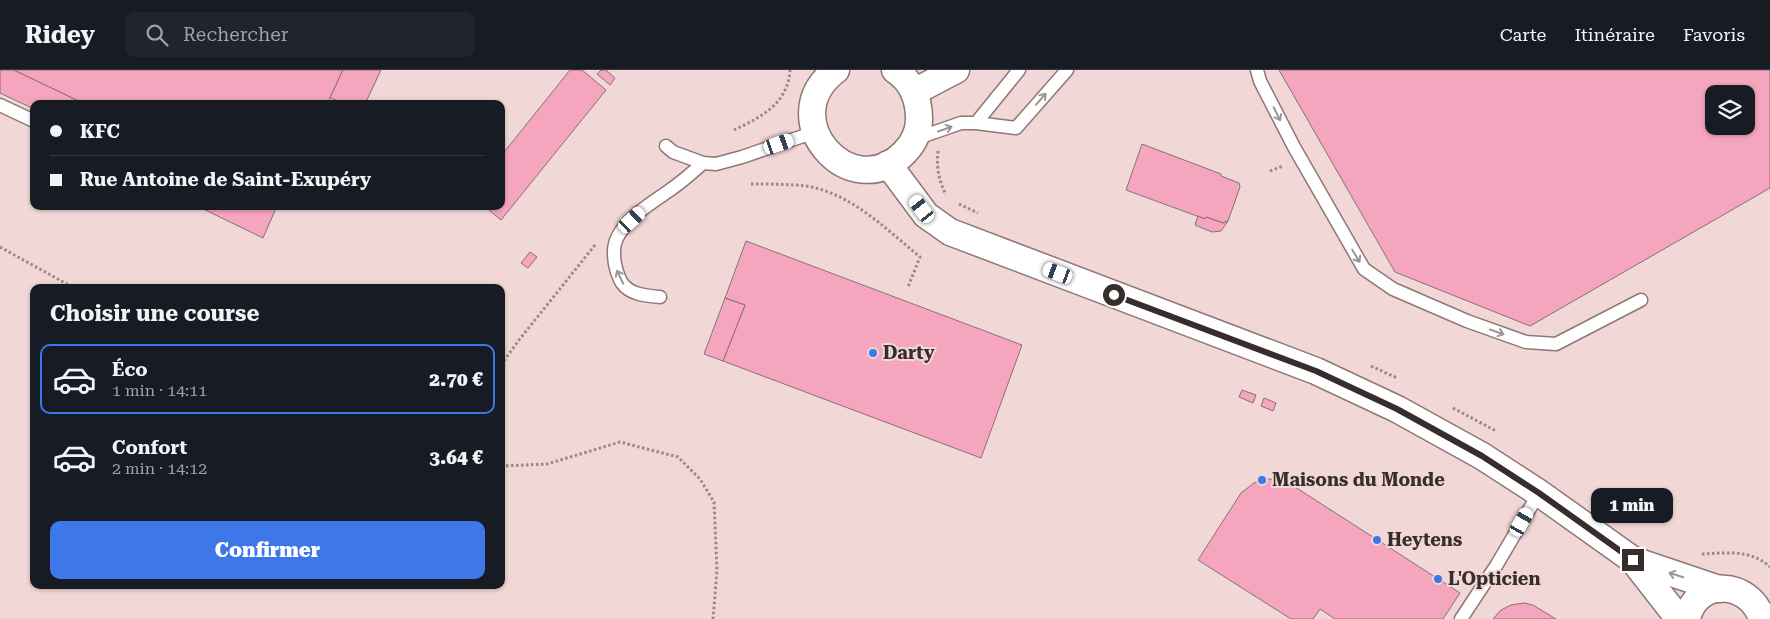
<!DOCTYPE html>
<html lang="fr">
<head>
<meta charset="utf-8">
<style>
	:root { --surface:#171b24; --page:#20242c; --text:#f1f3f6; --muted:#9ea1a6; --line:#363941; --accent:#3e78e8 }
	body { margin:0; font-family:"Roboto Serif",serif; background:var(--page); color:var(--text); height:100vh; display:flex; flex-direction:column; font-size:19px; white-space:nowrap }
	* { box-sizing:border-box; margin:0 }
	p { font-size:16px; color:var(--muted) }
	.icon { flex:none; width:28px; height:28px; fill:none; stroke:currentColor; stroke-width:2; stroke-linecap:round; stroke-linejoin:round }
	.map { position:relative; flex:1; overflow:hidden }
	.drawer { position:absolute; left:30px; top:214px; width:475px; height:305px; display:flex; flex-direction:column; background:var(--surface); border-radius:10px; box-shadow:0 1px 4px #0004 }
	.drawer>* { flex:none }
	.guide { position:absolute; left:30px; top:30px; width:475px; height:110px; border-radius:10px; box-shadow:0 1px 4px #0004; display:grid; align-content:center; height:110px; padding:0 20px; background:var(--surface) }
	.buttons { position:absolute; left:1705px; top:15px; display:grid; gap:10px }
	.buttons a { display:grid; place-items:center; width:50px; height:50px; border-radius:10px; background:var(--surface); box-shadow:0 1px 4px #0004; font-size:25px }
	.end { position:absolute; width:22px; height:22px; margin:-11px; border:6px solid #372d2c; background:#fff; box-shadow:0 0 0 2px #fff }
	.from { border-radius:50% }
	.bubble { position:absolute; height:35px; border-radius:10px; background:var(--surface); box-shadow:0 1px 4px #0004; font-size:16px; font-weight:800; line-height:35px; text-align:center }
	.car { position:absolute; width:15px; height:30px; margin:-15px -8px; border-radius:6px; box-shadow:0 0 4px 1px #0007; background:linear-gradient(#fff 24%,#345 0 40%,#fff 0 76%,#345 0 86%,#fff 0) }
	.guide b { display:flex; align-items:center; gap:18px; height:48px; font-size:19px }
	.guide b+b { border-top:1px solid var(--line) }
	.guide i { width:12px; height:12px; background:var(--text) }
	ul { padding:0; list-style:none }
	li { display:flex; align-items:center; gap:15px; height:70px; margin:0 10px 8px; padding:0 10px; border:2px solid transparent; border-radius:10px }
	li div { flex:1 }
	li b { display:block; font-size:19px }
	li em { font-style:normal; font-weight:800 }
	li.on { border-color:var(--accent) }
	li>.icon { width:45px; height:45px; stroke-width:1.5 }
	h2 { padding:0 20px; font-size:22px; line-height:60px }
	.action { display:flex; gap:10px; margin-top:auto; padding:10px 20px }
	.action a { flex:1; height:58px; border-radius:10px; background:var(--accent); color:#fff; font-size:20px; font-weight:800; line-height:58px; text-align:center }
	header { display:flex; align-items:center; gap:30px; box-sizing:border-box; height:70px; padding:0 25px; background:var(--surface); border-bottom:1px solid var(--line) }
	header strong { font-size:24px }
	nav { display:flex; gap:28px; margin-inline-start:auto; font-size:18px }
	.search { width:350px; height:45px; background:var(--page); display:flex; align-items:center; gap:12px; box-sizing:border-box; padding:0 18px; border-radius:10px; color:var(--muted); font-size:19px }
	.map>svg:first-child { display:block }
</style>
</head>
<body>
<header>
<strong>Ridey</strong>
<div class="search"><svg class="icon" aria-label="search" viewBox="0 0 24 24"><circle cx="10" cy="10" r="6"/><path d="M15 15l6 6"/></svg>Rechercher</div>
<nav><a>Carte</a><a>Itinéraire</a><a>Favoris</a></nav>
</header>
<div class="map">
<svg width="1770" height="549" viewBox="0 0 1770 549">
	<rect width="100%" height="100%" fill="#f1d7d5"/>
	<g fill="#f5a5bd" stroke="#877177" fill-rule="evenodd">
		<polygon points="0,0 14,0 85,34 34,34 34,39 0,23"/>
		<polygon points="14,0 343,0 327,34 85,34"/>
		<polygon points="343,0 381,0 365,34 346,34 330,28"/>
		<polygon points="570,0 582,0 606,20 501,150 484,136 501,136 501,86"/>
		<polygon points="601,0 606,0 615,8 610,15 597,4"/>
		<path d="M1279,0h491v118l-240,138 -135,-54zM1714,24h32v32h-32z"/>
		<polygon points="1142,74 1221,104 1221,106 1239,113 1240,117 1228,151 1223,153 1206,147 1205,149 1126,120"/>
		<polygon points="197,136 277,136 263,168"/>
		<polygon points="1198,146 1205,149 1206,147 1223,153 1228,151 1221,161 1212,162 1195,155"/>
		<polygon points="746,171 1022,275 981,388 723,291 745,235 725,228"/>
		<polygon points="530,182 537,187 528,198 521,193"/>
		<polygon points="725,228 745,235 723,291 704,284"/>
		<polygon points="1242,320 1256,325 1253,333 1239,327"/>
		<polygon points="1264,328 1276,333 1273,341 1261,336"/>
		<polygon points="1269,409 1279,410 1292,415 1460,523 1443,549 1335,549 1320,539 1313,549 1291,549 1198,490 1241,423 1254,413"/>
		<polygon points="1524,533 1533,535 1556,549 1493,549 1501,540 1511,535"/>
	</g>
	<g fill="none" stroke-linecap="round" stroke-linejoin="round">
		<g stroke="#8e7775" stroke-width="15">
			<g id="lane">
				<polyline points="1257,0 1260,11 1294,77 1364,199 1393,219 1467,251 1526,272 1556,274 1641,230"/>
				<polyline points="0,35 34,51"/>
				<polyline points="976,53 1019,0"/>
				<polyline points="915,69 961,53 976,53 1016,58 1067,0"/>
				<polyline points="666,76 673,82 703,93 716,94 742,87 815,62"/>
				<path d="M660,227c-12,-1 -30,-2 -38,-14 -2,-2 -3,-7 -5,-11 -3,-9 -5,-24 0,-34 10,-21 35,-35 53,-48 12,-8 23,-18 33,-27"/>
				<polyline points="1461,549 1496,496 1539,423"/>
			</g>
		</g>
		<g stroke="#8e7775" stroke-width="29">
			<g id="street">
				<path d="M836,0c-64,48 15,137 68,83 9,-9 15,-21 15,-34 0,-20 -7,-38 -24,-49"/>
				<polyline points="914,22 956,0"/>
				<polyline points="888,94 926,145 950,162 1316,301 1397,339 1482,386 1539,423 1633,490 1719,519"/>
				<polyline points="1633,490 1679,549"/>
				<path d="M1687,549c9,-42 63,-39 75,0"/>
			</g>
		</g>
		<g stroke="#9c8987" stroke-width="3" stroke-dasharray="2.5 2.5" stroke-linecap="butt">
			<path d="M734,60c27,-13 54,-26 56,-60"/>
			<path d="M938,81c-2,15 1,30 8,44"/>
			<polyline points="1270,101 1283,96"/>
			<path d="M751,114c18,0 37,0 55,2 45,7 80,43 114,71l-12,30"/>
			<polyline points="959,134 978,143"/>
			<polyline points="0,177 74,218"/>
			<polyline points="501,295 519,270 595,175"/>
			<polyline points="1371,296 1397,308"/>
			<polyline points="1453,338 1496,361"/>
			<polyline points="501,396 547,394 620,372 678,387 700,409 714,432 717,500 713,549"/>
			<path d="M1702,484c24,-1 49,-5 68,13"/>
		</g>
		<use href="#lane" stroke="#fff" stroke-width="12"/>
		<use href="#street" stroke="#fff" stroke-width="26"/>
	</g>
	<defs><path id="oneway-shaft" d="M-6 0H5M1.5-3L5.5 0L1.5 3" fill="none" stroke-width="1.6" stroke-linecap="round" stroke-linejoin="round" transform="scale(1.25)"/></defs>
	<g stroke="#9b9696">
		<use href="#oneway-shaft" transform="translate(1041 29) rotate(-49)"/>
		<use href="#oneway-shaft" transform="translate(1277 44) rotate(63)"/>
		<use href="#oneway-shaft" transform="translate(945 59) rotate(-19)"/>
		<use href="#oneway-shaft" transform="translate(1356 186) rotate(59)"/>
		<use href="#oneway-shaft" transform="translate(620 207) rotate(-115)"/>
		<use href="#oneway-shaft" transform="translate(1497 262) rotate(19)"/>
		<use href="#oneway-shaft" transform="translate(1676 505) rotate(-162)"/>
	</g>
	<g fill="none" stroke-linecap="round" stroke-linejoin="round">
		<polyline stroke="#372d2c" stroke-width="6" points="1114,225 1316,301 1397,339 1482,386 1539,423 1633,490"/>
	</g>
	<g fill="#3e78e8" stroke="#f1d7d5" stroke-width="2">
		<circle cx="873" cy="283" r="5"/>
		<circle cx="1262" cy="410" r="5"/>
		<circle cx="1377" cy="470" r="5"/>
		<circle cx="1438" cy="509" r="5"/>
	</g>
	<g text-anchor="middle" stroke-width="4" stroke-linejoin="round" paint-order="stroke">
		<g font-size="18" font-weight="bold" fill="#372d2c" stroke="#f1d7d5" text-anchor="start">
			<text x="883" y="289">Darty</text>
			<text x="1272" y="416">Maisons du Monde</text>
			<text x="1387" y="476">Heytens</text>
			<text x="1448" y="515">L'Opticien</text>
		</g>
	</g>
</svg>
<div class="buttons">
<a><svg class="icon" aria-label="layers" viewBox="0 0 24 24"><path d="M12 4l9 5-9 5-9-5zM3 14l9 5 9-5"/></svg></a>
</div>
<i class="end from" style="left:1114px;top:225px"></i>
<i class="end" style="left:1633px;top:490px"></i>
<div class="bubble" style="left:1591px;top:418px;width:82px">1 min</div>
<i class="car" style="left:779px;top:74px;rotate:71deg"></i>
<i class="car" style="left:922px;top:139px;rotate:323deg"></i>
<i class="car" style="left:632px;top:150px;rotate:47deg"></i>
<i class="car" style="left:1058px;top:203px;rotate:291deg"></i>
<i class="car" style="left:1522px;top:452px;rotate:30deg"></i>
<div class="guide">
<b><i class="from"></i>KFC</b>
<b><i></i>Rue Antoine de Saint-Exupéry</b>
</div>
<section class="drawer">
<h2>Choisir une course</h2>
<ul>
<li class="on"><svg class="icon" aria-label="car" viewBox="0 0 24 24"><path d="M5 17H2v-5l4-1 3-4h7l3 4 3 1v5h-3M9 17h6M6 11h13"/><circle cx="7" cy="17" r="2"/><circle cx="17" cy="17" r="2"/></svg><div><b>Éco</b><p>1 min · 14:11</p></div><em>2.70 €</em></li>
<li><svg class="icon" aria-label="car" viewBox="0 0 24 24"><path d="M5 17H2v-5l4-1 3-4h7l3 4 3 1v5h-3M9 17h6M6 11h13"/><circle cx="7" cy="17" r="2"/><circle cx="17" cy="17" r="2"/></svg><div><b>Confort</b><p>2 min · 14:12</p></div><em>3.64 €</em></li>
</ul>
<div class="action"><a>Confirmer</a></div>
</section>
</div>
</body>
</html>
